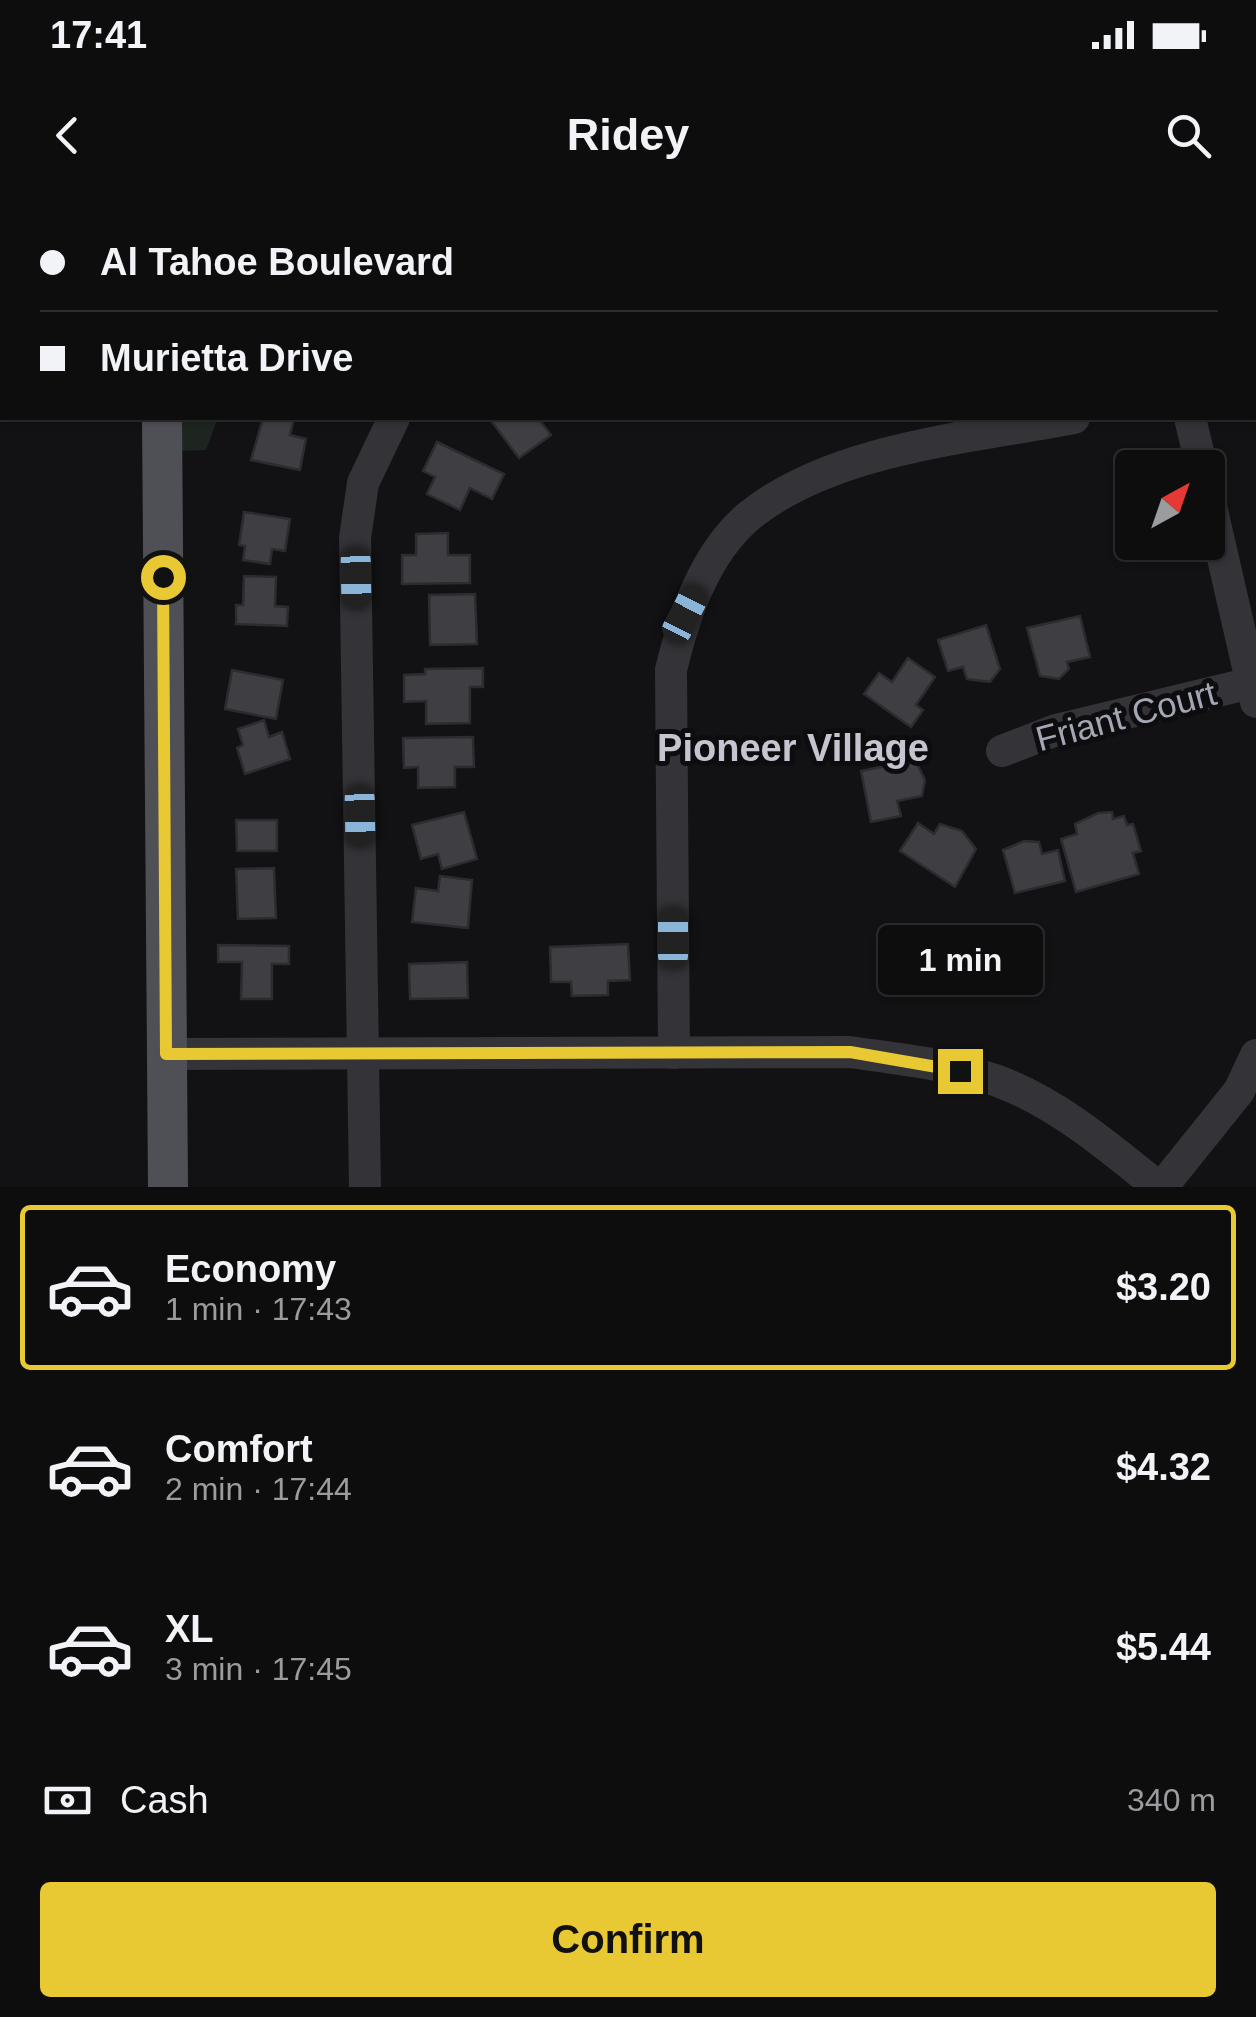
<!DOCTYPE html>
<html lang="en">
<head>
<meta charset="utf-8">
<style>
	:root { --surface:#0e0d0e; --page:#1c1b1c; --text:#f1f3f6; --muted:#9b9c9e; --line:#2e2d2e; --accent:#e9c933 }
	body { margin:0; font-family:Helvetica,sans-serif; background:var(--page); color:var(--text); height:100vh; display:flex; flex-direction:column; font-size:38px; white-space:nowrap }
	* { box-sizing:border-box; margin:0 }
	p { font-size:32px; color:var(--muted) }
	.icon { flex:none; width:55px; height:55px; fill:none; stroke:currentColor; stroke-width:2; stroke-linecap:round; stroke-linejoin:round }
	.map { position:relative; height:987px; overflow:hidden }
	.panel { display:flex; flex-direction:column; background:var(--surface); flex:1 }
	.panel>* { flex:none }
	.hud { position:absolute; left:0px; top:0px; width:1258px; height:220px; box-shadow:0 2px 8px #0004,0 0 0 2px var(--line); display:grid; align-content:center; height:220px; padding:0 40px; background:var(--surface) }
	.needle { width:65px; rotate:40deg }
	.buttons { position:absolute; left:1115px; top:250px; display:grid; gap:20px }
	.buttons a { display:grid; place-items:center; width:110px; height:110px; border-radius:10px; background:var(--surface); box-shadow:0 2px 8px #0004,0 0 0 2px var(--line); font-size:50px }
	.end { position:absolute; width:45px; height:45px; margin:-22px; border:12px solid #e9c933; background:#111; box-shadow:0 0 0 5px #111 }
	.from { border-radius:50% }
	.bubble { position:absolute; height:70px; border-radius:10px; background:var(--surface); box-shadow:0 2px 8px #0004,0 0 0 2px var(--line); font-size:32px; font-weight:800; line-height:70px; text-align:center }
	.car { position:absolute; width:30px; height:60px; margin:-30px -15px; border-radius:12px; box-shadow:0 0 8px 2px #0007; background:linear-gradient(#222 24%,#8ab4d8 0 40%,#222 0 76%,#8ab4d8 0 86%,#222 0) }
	.hud b { display:flex; align-items:center; gap:35px; height:95px; font-size:38px }
	.hud b+b { border-top:2px solid var(--line) }
	.hud i { width:25px; height:25px; background:var(--text) }
	ul { padding:18px 0 0; list-style:none }
	li { display:flex; align-items:center; gap:30px; height:165px; margin:0 20px 15px; padding:0 20px; border:5px solid transparent; border-radius:10px }
	li div { flex:1 }
	li b { display:block; font-size:38px }
	li em { font-style:normal; font-weight:800 }
	li.active { border-color:var(--accent) }
	li>.icon { width:90px; height:90px; stroke-width:1.5 }
	.pay { display:flex; align-items:center; gap:25px; height:110px; padding:0 40px; font-size:38px }
	.pay p { margin-inline-start:auto }
	.action { display:flex; gap:20px; margin-top:auto; padding:20px 40px }
	.action a { flex:1; height:115px; border-radius:10px; background:var(--accent); color:#111; font-size:40px; font-weight:800; line-height:115px; text-align:center }
	.status { display:flex; justify-content:space-between; align-items:center; height:70px; padding:0 50px; background:var(--surface); direction:ltr }
	.status svg { height:28px; fill:currentColor }
	header { display:flex; justify-content:space-between; align-items:center; height:130px; padding:0 40px; background:var(--surface); font-size:45px; font-weight:800 }
	.map>svg:first-child { display:block }
</style>
</head>
<body>
<div class="status"><b>17:41</b><svg viewBox="0 0 49 12"><path d="M0 12V9h3v3zM5 12V6h3v6zM10 12V3h3v9zM15 12V0h3v12zM26 1h20v11H26zM47 4h2v5h-2z"/></svg></div>
<header><svg class="icon" aria-label="back" viewBox="0 0 24 24"><path d="M15 5l-7 7 7 7"/></svg>Ridey<svg class="icon" aria-label="search" viewBox="0 0 24 24"><circle cx="10" cy="10" r="6"/><path d="M15 15l6 6"/></svg></header>
<div class="map">
<svg width="1256" height="987" viewBox="0 0 1256 987">
	<rect width="100%" height="100%" fill="#121113"/>
	<polygon fill="#1e2520" points="182,218 218,218 206,250 182,251"/>
	<g fill="#3e3e43" stroke="#2c2b2f" stroke-width="2.5">
		<polygon points="263,218 294,219 290,235 306,239 300,270 251,260"/>
		<polygon points="489,218 538,218 551,235 519,258"/>
		<polygon points="437,242 504,274 492,299 470,288 460,310 427,294 435,277 423,271"/>
		<polygon points="244,312 290,319 285,351 272,349 270,364 243,360 245,346 239,345"/>
		<polygon points="448,333 448,355 470,355 470,383 402,384 402,355 416,355 416,334"/>
		<polygon points="244,376 276,377 275,406 288,407 287,426 236,424 236,405 243,405"/>
		<polygon points="475,394 477,444 430,445 429,395"/>
		<polygon points="1080,416 1090,457 1067,462 1069,469 1059,479 1040,476 1027,428"/>
		<polygon points="986,425 1000,469 990,482 967,479 963,467 948,471 938,440"/>
		<polygon points="908,458 935,477 916,505 923,510 911,527 864,494 879,473 892,482"/>
		<polygon points="483,468 483,487 470,487 470,523 426,524 426,501 404,502 404,475 425,474 425,469"/>
		<polygon points="232,470 283,480 276,519 225,509"/>
		<polygon points="264,520 269,537 282,532 290,559 245,574 237,548 243,545 238,529"/>
		<polygon points="473,537 474,567 455,567 455,587 418,588 418,567 404,568 403,538"/>
		<polygon points="915,560 925,580 922,596 897,601 901,616 871,622 861,571"/>
		<polygon points="464,612 477,659 442,669 438,654 421,659 412,625"/>
		<polygon points="1112,612 1113,619 1124,616 1127,625 1133,624 1141,651 1133,653 1139,674 1076,692 1061,639 1077,634 1075,624 1098,613"/>
		<polygon points="236,620 277,620 277,651 237,651"/>
		<polygon points="918,623 934,634 940,624 962,631 976,649 955,687 900,651"/>
		<polygon points="1024,641 1039,642 1042,654 1058,650 1065,681 1015,693 1003,650"/>
		<polygon points="274,668 276,718 238,719 236,669"/>
		<polygon points="440,676 472,680 468,728 412,722 416,688 438,691"/>
		<polygon points="628,744 630,780 608,781 608,795 572,796 571,782 551,782 550,747"/>
		<polygon points="218,745 289,746 289,764 272,764 272,799 241,799 242,762 218,762"/>
		<polygon points="467,762 468,798 410,799 409,764"/>
	</g>
	<g fill="none" stroke-linecap="round" stroke-linejoin="round">
		<g stroke="#333338" stroke-width="32">
			<polyline points="1143,0 1143,2"/>
			<polyline points="747,2 753,0"/>
			<polyline points="0,117 2,117"/>
			<polyline points="1190,218 1202,268"/>
			<polyline points="1208,293 1256,502"/>
			<polyline points="1002,551 1056,530 1251,483"/>
			<path d="M674,853l-3,-383c13,-54 33,-116 78,-154 84,-68 221,-78 325,-98"/>
			<path d="M166,854l683,-2c49,7 99,12 146,28 61,22 114,67 163,107"/>
			<polyline points="365,987 355,338 363,283 394,218"/>
			<polyline points="1162,987 1239,891 1256,855"/>
		</g>
		<g stroke="#4f4f56" stroke-width="40">
			<polyline points="158,0 158,2"/>
			<polyline points="162,218 168,987"/>
		</g>
	</g>
	<g fill="none" stroke-linecap="round" stroke-linejoin="round">
		<polyline stroke="#e9c933" stroke-width="12" points="163,377 166,854 850,852 960,871"/>
	</g>
	<g text-anchor="middle" stroke-width="10" stroke-linejoin="round" paint-order="stroke">
		<g font-size="35" fill="#a3a6b3" stroke="#0d0c0e">
			<text transform="translate(1126 516) rotate(-15)" y="12">Friant Court</text>
		</g>
		<g font-size="38" font-weight="bold" fill="#c4c5cf" stroke="#0d0c0e">
			<text x="793" y="561">Pioneer Village</text>
		</g>
	</g>
</svg>
<div class="buttons">
<a><svg class="needle" viewBox="-14 -14 28 28"><path d="M0-13l5 13h-10z" fill="#e53935"/><path d="M0 13l5-13h-10z" fill="#9b9c9e"/></svg></a>
</div>
<i class="end from" style="left:163px;top:377px"></i>
<i class="end" style="left:960px;top:871px"></i>
<div class="bubble" style="left:878px;top:725px;width:165px">1 min</div>
<i class="car" style="left:356px;top:378px;rotate:179deg"></i>
<i class="car" style="left:685px;top:414px;rotate:27deg"></i>
<i class="car" style="left:360px;top:616px;rotate:179deg"></i>
<i class="car" style="left:673px;top:738px;rotate:0deg"></i>
<div class="hud">
<b><i class="from"></i>Al Tahoe Boulevard</b>
<b><i></i>Murietta Drive</b>
</div>
</div>
<section class="panel">
<ul>
<li class="active"><svg class="icon" aria-label="car" viewBox="0 0 24 24"><path d="M5 17H2v-5l4-1 3-4h7l3 4 3 1v5h-3M9 17h6M6 11h13"/><circle cx="7" cy="17" r="2"/><circle cx="17" cy="17" r="2"/></svg><div><b>Economy</b><p>1 min · 17:43</p></div><em>$3.20</em></li>
<li><svg class="icon" aria-label="car" viewBox="0 0 24 24"><path d="M5 17H2v-5l4-1 3-4h7l3 4 3 1v5h-3M9 17h6M6 11h13"/><circle cx="7" cy="17" r="2"/><circle cx="17" cy="17" r="2"/></svg><div><b>Comfort</b><p>2 min · 17:44</p></div><em>$4.32</em></li>
<li><svg class="icon" aria-label="car" viewBox="0 0 24 24"><path d="M5 17H2v-5l4-1 3-4h7l3 4 3 1v5h-3M9 17h6M6 11h13"/><circle cx="7" cy="17" r="2"/><circle cx="17" cy="17" r="2"/></svg><div><b>XL</b><p>3 min · 17:45</p></div><em>$5.44</em></li>
</ul>
<div class="pay"><svg class="icon" aria-label="cash" viewBox="0 0 24 24"><path d="M3 7h18v10H3z"/><circle cx="12" cy="12" r="2"/></svg>Cash<p>340 m</p></div>
<div class="action"><a>Confirm</a></div>
</section>
</body>
</html>
